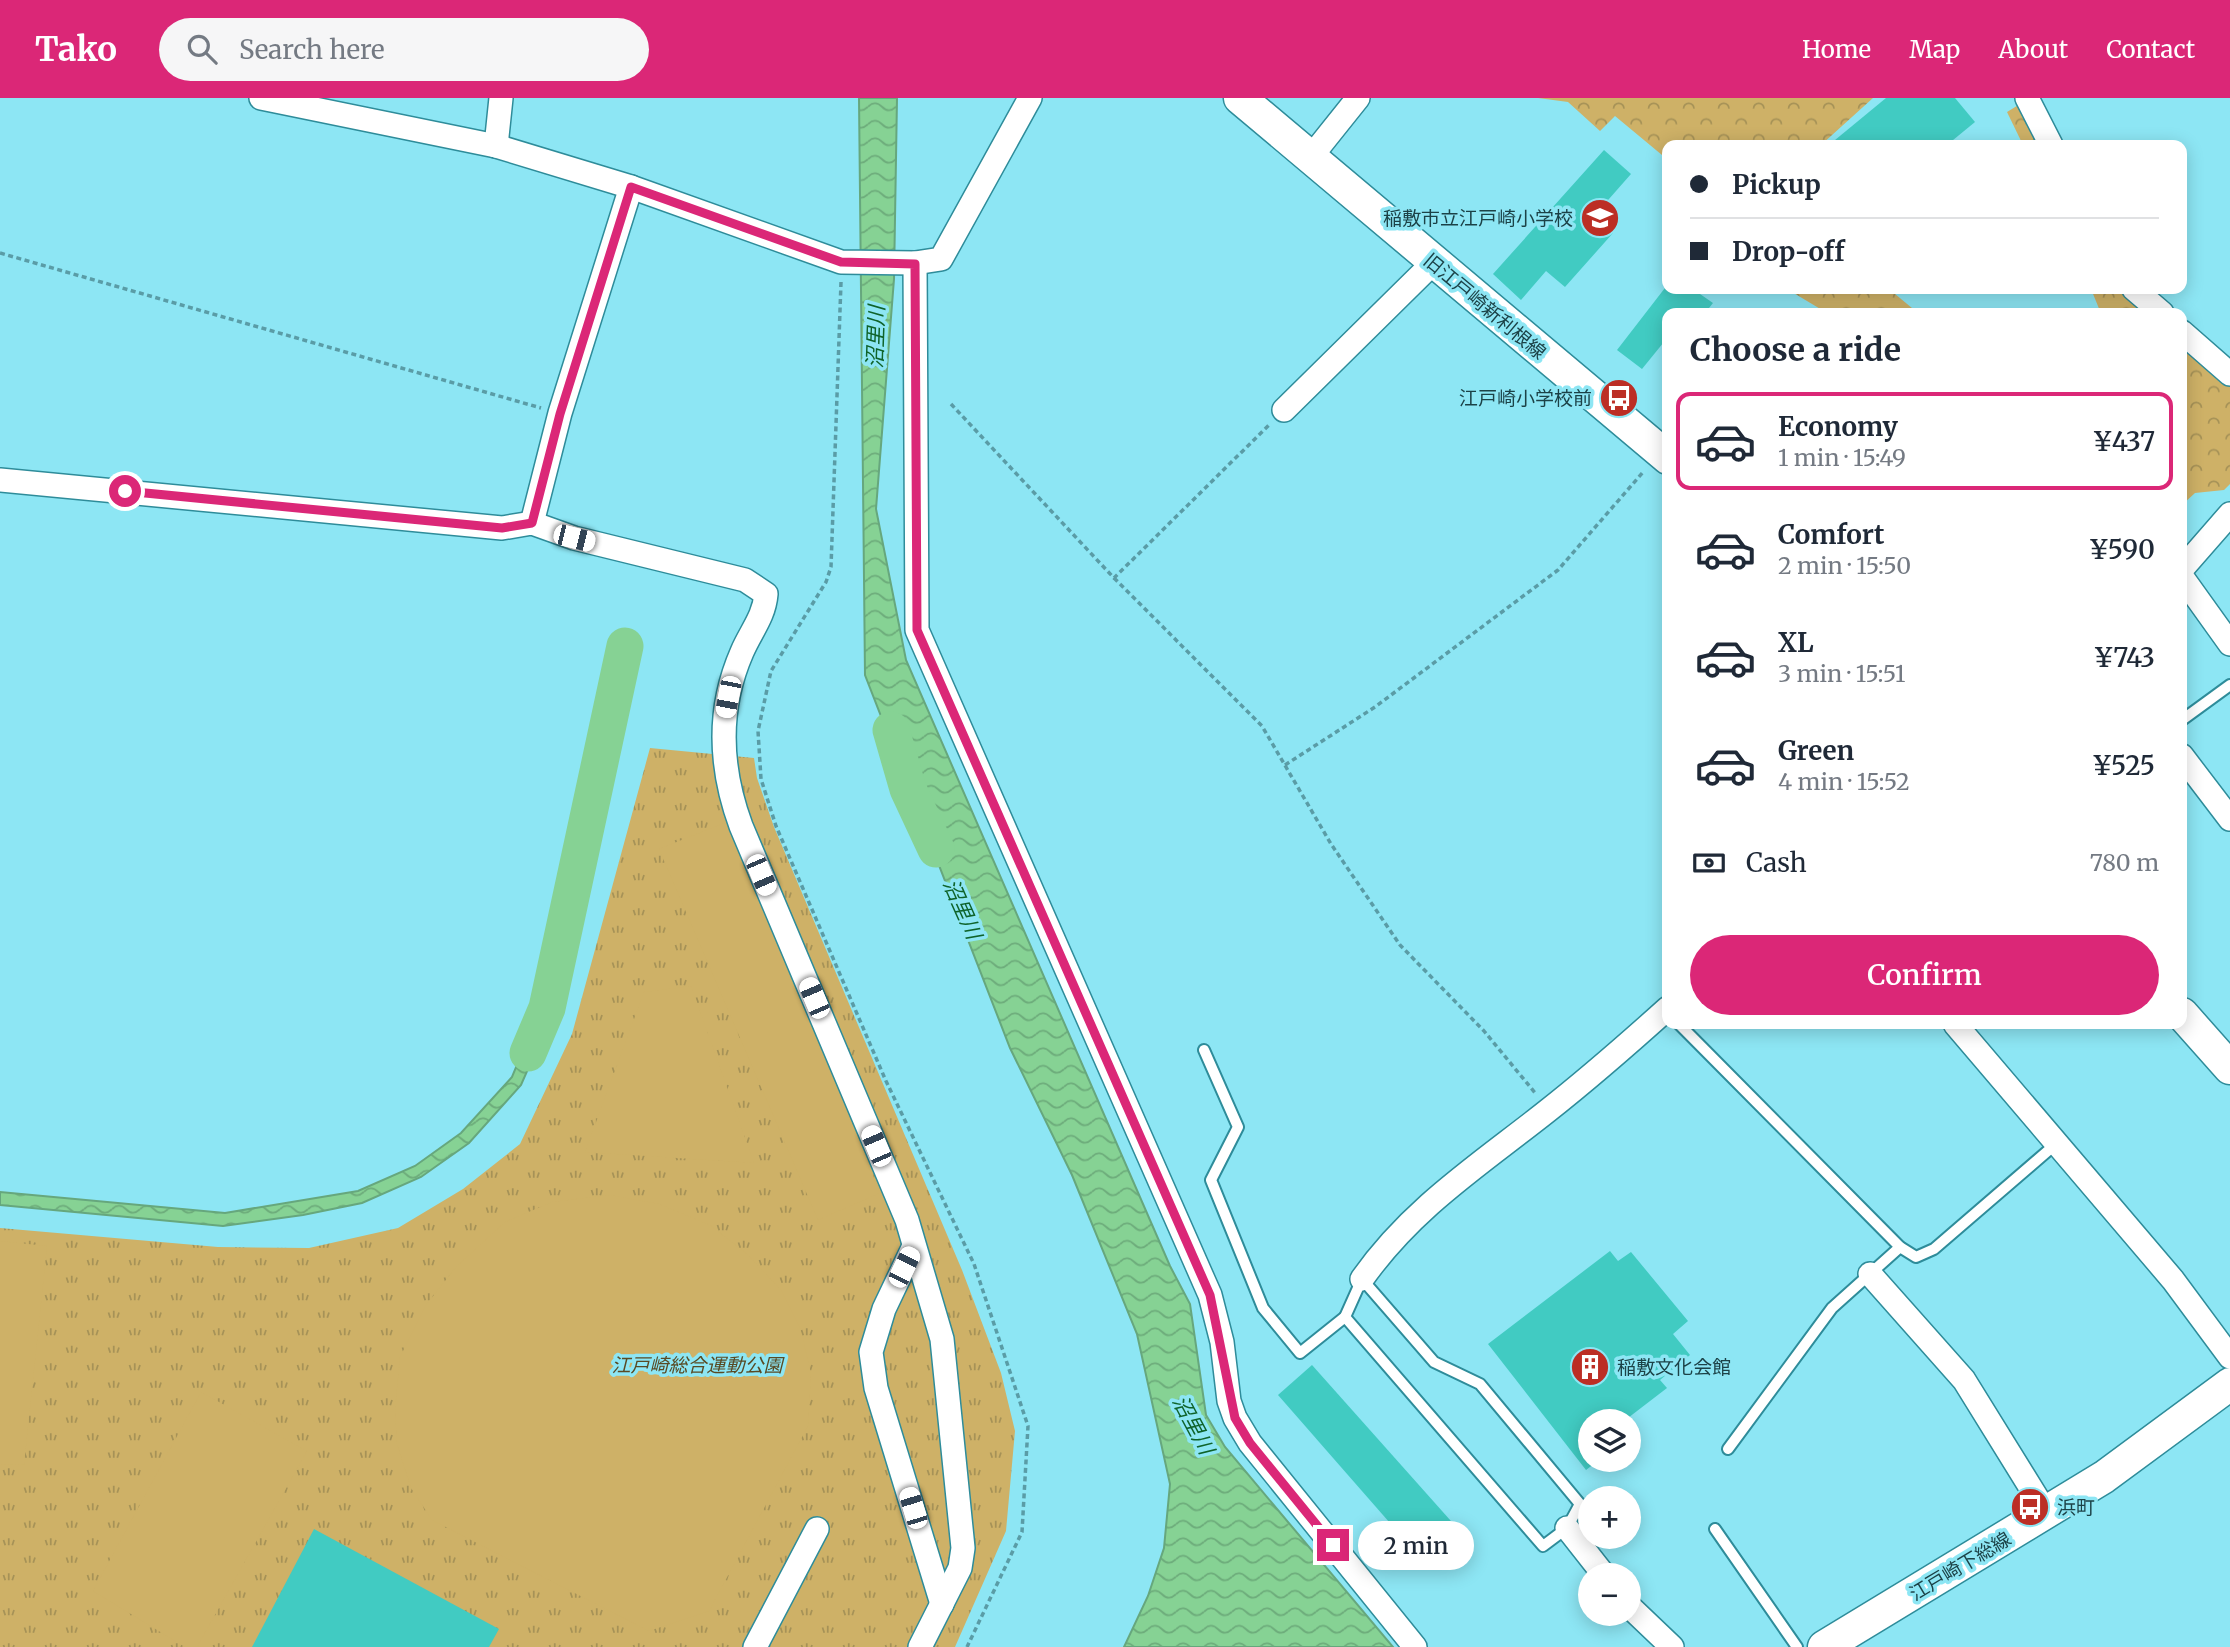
<!DOCTYPE html>
<html lang="en">
<head>
<meta charset="utf-8">
<style>
	:root { --surface:#fff; --page:#f6f6f7; --text:#1f2937; --muted:#747a83; --line:#e0e1e3; --accent:#db2777 }
	body { margin:0; font-family:Merriweather,"Noto Sans JP",serif; background:var(--page); color:var(--text); height:100vh; display:flex; flex-direction:column; font-size:26px; white-space:nowrap }
	* { box-sizing:border-box; margin:0 }
	p { font-size:23px; color:var(--muted) }
	.icon { flex:none; width:38px; height:38px; fill:none; stroke:currentColor; stroke-width:2; stroke-linecap:round; stroke-linejoin:round }
	.map { position:relative; flex:1; overflow:hidden }
	.panel { position:absolute; left:1662px; top:210px; width:525px; height:721px; display:flex; flex-direction:column; background:var(--surface); border-radius:14px; box-shadow:0 4px 18px #0003 }
	.panel>* { flex:none }
	.banner { position:absolute; left:1662px; top:42px; width:525px; height:154px; border-radius:14px; box-shadow:0 4px 18px #0003; display:grid; align-content:center; height:154px; padding:0 28px; background:var(--surface) }
	.buttons { position:absolute; left:1578px; top:1311px; display:grid; gap:14px }
	.buttons a { display:grid; place-items:center; width:63px; height:63px; border-radius:50%; background:var(--surface); box-shadow:0 4px 18px #0003; font-size:35px }
	.end { position:absolute; width:32px; height:32px; margin:-16px; border:9px solid #db2777; background:#fff; box-shadow:0 0 0 4px #fff }
	.from { border-radius:50% }
	.bubble { position:absolute; height:49px; border-radius:24px; background:var(--surface); box-shadow:0 4px 18px #0003; font-size:23px; font-weight:600; line-height:49px; text-align:center }
	.car { position:absolute; width:21px; height:42px; margin:-21px -10px; border-radius:9px; box-shadow:0 0 5px 2px #0007; background:linear-gradient(#fff 24%,#345 0 40%,#fff 0 76%,#345 0 86%,#fff 0) }
	.banner b { display:flex; align-items:center; gap:24px; height:66px; font-size:26px }
	.banner b+b { border-top:2px solid var(--line) }
	.banner i { width:18px; height:18px; background:var(--text) }
	ul { padding:0; list-style:none }
	li { display:flex; align-items:center; gap:21px; height:98px; margin:0 14px 10px; padding:0 14px; border:4px solid transparent; border-radius:14px }
	li div { flex:1 }
	li b { display:block; font-size:26px }
	li em { font-style:normal; font-weight:600 }
	li.current { border-color:var(--accent) }
	li>.icon { width:63px; height:63px; stroke-width:1.5 }
	h2 { padding:0 28px; font-size:32px; line-height:84px }
	.pay { display:flex; align-items:center; gap:18px; height:77px; padding:0 28px; font-size:26px }
	.pay p { margin-inline-start:auto }
	.cta { display:flex; gap:14px; margin-top:auto; padding:14px 28px }
	.cta a { flex:1; height:80px; border-radius:42px; background:var(--accent); color:#fff; font-size:28px; font-weight:600; line-height:80px; text-align:center }
	header { display:flex; align-items:center; gap:42px; box-sizing:border-box; height:98px; padding:0 35px; background:var(--accent); color:#fff }
	header strong { font-size:33px }
	nav { display:flex; gap:38px; margin-inline-start:auto; font-size:24px }
	.search { width:490px; height:63px; background:var(--page); display:flex; align-items:center; gap:18px; box-sizing:border-box; padding:0 24px; border-radius:38px; color:var(--muted); font-size:26px }
	.map>svg:first-child { display:block }
</style>
</head>
<body>
<header>
<strong>Tako</strong>
<div class="search"><svg class="icon" aria-label="search" viewBox="0 0 24 24"><circle cx="10" cy="10" r="6"/><path d="M15 15l6 6"/></svg>Search here</div>
<nav><a>Home</a><a>Map</a><a>About</a><a>Contact</a></nav>
</header>
<div class="map">
<svg width="2230" height="1549" viewBox="0 0 2230 1549">
	<defs>
		<pattern id="forest-crowns" width="20" height="18" patternUnits="userSpaceOnUse" patternTransform="scale(1.75)"><rect width="20" height="18" fill="#ceb167"/><path d="M2 6a3 3 0 1 1 6 0M12 15a3 3 0 1 1 6 0" fill="none" stroke="#a69257"/></pattern>
		<pattern id="park-tufts" width="24" height="20" patternUnits="userSpaceOnUse" patternTransform="scale(1.75)"><rect width="24" height="20" fill="#ceb167"/><path d="M3 7l-1-3M5 7V3M7 7l1-3M15 17l-1-3M17 17v-4M19 17l1-3" fill="none" stroke="#a69257"/></pattern>
		<pattern id="water-waves" width="16" height="10" patternUnits="userSpaceOnUse" patternTransform="scale(1.75)"><rect width="16" height="10" fill="#86d294"/><path d="M0 5q4-4 8 0t8 0" fill="none" stroke="#6dac7b"/></pattern>
	</defs>
	<rect width="100%" height="100%" fill="#8de6f4"/>
	<g fill="url(#forest-crowns)">
		<polygon points="1538,0 1873,0 1821,47 1668,47 1668,62 1615,18 1600,33 1568,4"/>
		<polygon points="2025,3 2051,47 2023,47 2007,14"/>
		<polygon points="1787,191 1889,191 1918,215 1827,215"/>
		<polygon points="2091,191 2131,191 2153,215 2098,215 2100,213"/>
		<polygon points="2182,243 2230,288 2230,386 2224,392 2195,395 2182,407"/>
	</g>
	<polygon fill="url(#park-tufts)" points="650,650 754,660 757,680 774,729 962,1172 1001,1275 1015,1333 1006,1433 955,1549 0,1549 0,1130 218,1149 309,1150 398,1130 463,1091 520,1046 572,936"/>
	<g fill="#ceb167">
		<polygon points="732,722 880,1095 818,1122 659,751"/>
		<polygon points="691,888 754,1065 585,1054 644,894"/>
		<polygon points="609,1097 659,1106 710,1127 747,1156 781,1192 800,1230 811,1275 808,1328 709,1513 649,1533 432,1422 411,1390 397,1346 395,1312 400,1259 426,1207 456,1169 505,1124 552,1104"/>
		<polygon points="0,1143 47,1148 24,1367 0,1366"/>
		<polygon points="201,1294 307,1353 197,1549 185,1549 93,1493"/>
	</g>
	<g fill="url(#water-waves)" stroke="#66a77d" stroke-width="2">
		<polygon points="859,0 897,0 894,181 876,411 906,562 1170,1168 1190,1206 1206,1317 1225,1349 1393,1549 1124,1549 1148,1498 1164,1450 1170,1386 1137,1236 1072,1077 1010,950 865,577"/>
		<polygon points="542,907 553,914 521,987 469,1045 421,1079 362,1105 303,1117 223,1128 0,1107 0,1094 225,1115 358,1093 415,1068 461,1035 512,979"/>
	</g>
	<g fill="none" stroke-linecap="round" stroke-linejoin="round">
		<g stroke="#86d294" stroke-width="37">
			<polyline points="891,632 908,691 936,751"/>
			<polyline points="528,955 547,910 625,548"/>
		</g>
	</g>
	<g fill="#41cbc2">
		<polygon points="1886,0 1955,0 1975,24 1947,47 1829,47"/>
		<polygon points="1604,52 1631,76 1594,118 1613,135 1565,189 1546,173 1521,202 1493,176"/>
		<polygon points="1668,186 1668,191 1704,191 1700,196 1713,205 1705,215 1668,215 1668,239 1642,271 1617,252"/>
		<polygon points="1610,1153 1618,1163 1631,1154 1688,1223 1673,1236 1690,1257 1660,1282 1667,1290 1624,1323 1591,1323 1591,1362 1599,1362 1586,1372 1488,1246"/>
		<polygon points="1312,1267 1467,1441 1431,1472 1278,1297"/>
		<polygon points="314,1431 499,1531 489,1549 252,1549"/>
	</g>
	<g fill="none" stroke-linecap="round" stroke-linejoin="round">
		<g stroke="#2e8c9a" stroke-width="14">
			<g id="lane">
				<polyline points="2182,622 2230,587"/>
				<polyline points="1679,926 1900,1149 1916,1159 1934,1151 2057,1045"/>
				<polyline points="1204,952 1238,1029 1211,1082 1263,1210 1300,1255 1345,1219"/>
				<polygon points="1362,1181 1434,1264 1480,1286 1580,1406 1567,1430 1543,1448 1345,1219"/>
				<polyline points="1728,1351 1832,1210 1900,1149"/>
				<polyline points="1715,1431 1797,1549"/>
			</g>
		</g>
		<g stroke="#2e8c9a" stroke-width="26">
			<g id="street">
				<polyline points="261,0 496,48 631,89 841,164 915,165 941,161 1030,0"/>
				<polyline points="2027,0 2051,47"/>
				<polyline points="496,48 501,0"/>
				<polyline points="1310,60 1358,0"/>
				<polyline points="915,165 917,532 1210,1197 1222,1244 1229,1303 1235,1320 1250,1345 1415,1549"/>
				<polyline points="2134,191 2162,215"/>
				<polyline points="2182,234 2230,276"/>
				<polyline points="1284,312 1433,165"/>
				<path d="M0,382l502,48 30,-5 42,15 171,42 21,14c-2,23 -15,37 -24,58 -25,57 -22,117 -1,174l166,394 35,119 21,209 -3,20 -40,79"/>
				<polyline points="532,425 560,315 631,89"/>
				<polyline points="2182,471 2230,416"/>
				<polyline points="2182,479 2230,546"/>
				<polyline points="2182,658 2230,721"/>
				<polyline points="1955,926 2173,1182 2230,1259"/>
				<polyline points="914,1148 884,1211 871,1254 876,1290 942,1506"/>
				<polyline points="1870,1176 1964,1282 2047,1416"/>
				<path d="M1362,1181c50,-71 117,-114 184,-167 42,-33 82,-68 122,-104"/>
				<polyline points="1567,1430 1604,1477"/>
				<polyline points="1629,1508 1672,1549"/>
				<polyline points="755,1549 817,1431"/>
			</g>
		</g>
		<g stroke="#2e8c9a" stroke-width="35">
			<g id="secondary">
				<polyline points="1240,0 1668,360"/>
				<polyline points="2182,916 2230,970"/>
				<polyline points="1824,1549 2104,1379 2230,1286"/>
			</g>
		</g>
		<g stroke="#5a9ca6" stroke-width="3.5" stroke-dasharray="5 3.5" stroke-linecap="butt">
			<polyline points="0,155 541,310"/>
			<polyline points="841,184 831,469 826,484 771,573 758,633 761,681 776,728 886,983 974,1166 1028,1328 1022,1434 967,1549"/>
			<polyline points="951,306 1114,480 1270,326"/>
			<polyline points="1114,480 1262,628 1331,746 1400,847 1484,933 1536,996"/>
			<polyline points="1285,667 1375,609 1558,472 1644,373"/>
		</g>
		<use href="#lane" stroke="#fff" stroke-width="10"/>
		<use href="#street" stroke="#fff" stroke-width="23"/>
		<use href="#secondary" stroke="#fff" stroke-width="32"/>
	</g>
	<g fill="none" stroke-linecap="round" stroke-linejoin="round">
		<polyline stroke="#db2777" stroke-width="9" points="125,393 502,430 532,425 560,316 631,89 841,164 915,166 917,532 1210,1197 1235,1320 1250,1345 1333,1447"/>
	</g>
	<defs>
		<g id="school-disc" transform="scale(2.0125)"><circle r="9.5" fill="#bc2e25" stroke="#8de6f4"/><path d="M0-5L7-2L0 1L-7-2ZM-4 1L0 2.5L4 1V4Q0 6-4 4Z" fill="#fff"/></g>
		<g id="bus-disc" transform="scale(2.0125)"><circle r="9.5" fill="#bc2e25" stroke="#8de6f4"/><path d="M-5-6H5V4H4V6H2V4H-2V6H-4V4H-5ZM-3.5-4V0h7V-4ZM-3.5 1.2v1.5H-2V1.2ZM2 1.2v1.5H3.5V1.2Z" fill="#fff"/></g>
		<g id="building-disc" transform="scale(2.0125)"><circle r="9.5" fill="#bc2e25" stroke="#8de6f4"/><path d="M-4-6H4V6H1V3H-1V6H-4ZM-2.5-4.3h1.7v1.8h-1.7ZM.8-4.3h1.7v1.8H.8ZM-2.5-1h1.7V.8h-1.7ZM.8-1h1.7V.8H.8Z" fill="#fff"/></g>
	</defs>
	<g fill-rule="evenodd">
		<use href="#school-disc" x="1600" y="120"/>
		<use href="#bus-disc" x="1619" y="300"/>
		<use href="#building-disc" x="1590" y="1269"/>
		<use href="#bus-disc" x="2030" y="1409"/>
	</g>
	<g text-anchor="middle" stroke-width="7" stroke-linejoin="round" paint-order="stroke">
		<g font-size="19" fill="#1c4247" stroke="#8de6f4" text-anchor="end">
			<text x="1573" y="127">稲敷市立江戸崎小学校</text>
			<text x="1592" y="307">江戸崎小学校前</text>
			<text x="1617" y="1276" text-anchor="start">稲敷文化会館</text>
			<text x="2057" y="1416" text-anchor="start">浜町</text>
		</g>
		<g font-size="19" fill="#1c4247" stroke="#8de6f4">
			<text transform="translate(1485 208) rotate(40)" y="7">旧江戸崎新利根線</text>
			<text transform="translate(1960 1468) rotate(-31)" y="7">江戸崎下総線</text>
		</g>
		<g font-size="19" font-style="italic" fill="#594a24" stroke="#8de6f4">
			<text x="697" y="1274">江戸崎総合運動公園</text>
		</g>
		<g font-size="21" font-style="italic" fill="#0f632a" stroke="#8de6f4">
			<text transform="translate(876 239) rotate(-88)" y="7">沼里川</text>
			<text transform="translate(962 811) rotate(66)" y="7">沼里川</text>
			<text transform="translate(1193 1327) rotate(62)" y="7">沼里川</text>
		</g>
	</g>
</svg>
<div class="buttons">
<a><svg class="icon" aria-label="layers" viewBox="0 0 24 24"><path d="M12 4l9 5-9 5-9-5zM3 14l9 5 9-5"/></svg></a>
<a>+</a>
<a>−</a>
</div>
<i class="end from" style="left:125px;top:393px"></i>
<i class="end" style="left:1333px;top:1447px"></i>
<div class="bubble" style="left:1358px;top:1423px;width:116px">2 min</div>
<i class="car" style="left:574px;top:440px;rotate:104deg"></i>
<i class="car" style="left:728px;top:599px;rotate:191deg"></i>
<i class="car" style="left:761px;top:777px;rotate:157deg"></i>
<i class="car" style="left:814px;top:900px;rotate:337deg"></i>
<i class="car" style="left:876px;top:1048px;rotate:337deg"></i>
<i class="car" style="left:904px;top:1169px;rotate:26deg"></i>
<i class="car" style="left:913px;top:1410px;rotate:343deg"></i>
<div class="banner">
<b><i class="from"></i>Pickup</b>
<b><i></i>Drop-off</b>
</div>
<section class="panel">
<h2>Choose a ride</h2>
<ul>
<li class="current"><svg class="icon" aria-label="car" viewBox="0 0 24 24"><path d="M5 17H2v-5l4-1 3-4h7l3 4 3 1v5h-3M9 17h6M6 11h13"/><circle cx="7" cy="17" r="2"/><circle cx="17" cy="17" r="2"/></svg><div><b>Economy</b><p>1 min · 15:49</p></div><em>¥437</em></li>
<li><svg class="icon" aria-label="car" viewBox="0 0 24 24"><path d="M5 17H2v-5l4-1 3-4h7l3 4 3 1v5h-3M9 17h6M6 11h13"/><circle cx="7" cy="17" r="2"/><circle cx="17" cy="17" r="2"/></svg><div><b>Comfort</b><p>2 min · 15:50</p></div><em>¥590</em></li>
<li><svg class="icon" aria-label="car" viewBox="0 0 24 24"><path d="M5 17H2v-5l4-1 3-4h7l3 4 3 1v5h-3M9 17h6M6 11h13"/><circle cx="7" cy="17" r="2"/><circle cx="17" cy="17" r="2"/></svg><div><b>XL</b><p>3 min · 15:51</p></div><em>¥743</em></li>
<li><svg class="icon" aria-label="car" viewBox="0 0 24 24"><path d="M5 17H2v-5l4-1 3-4h7l3 4 3 1v5h-3M9 17h6M6 11h13"/><circle cx="7" cy="17" r="2"/><circle cx="17" cy="17" r="2"/></svg><div><b>Green</b><p>4 min · 15:52</p></div><em>¥525</em></li>
</ul>
<div class="pay"><svg class="icon" aria-label="cash" viewBox="0 0 24 24"><path d="M3 7h18v10H3z"/><circle cx="12" cy="12" r="2"/></svg>Cash<p>780 m</p></div>
<div class="cta"><a>Confirm</a></div>
</section>
</div>
</body>
</html>
